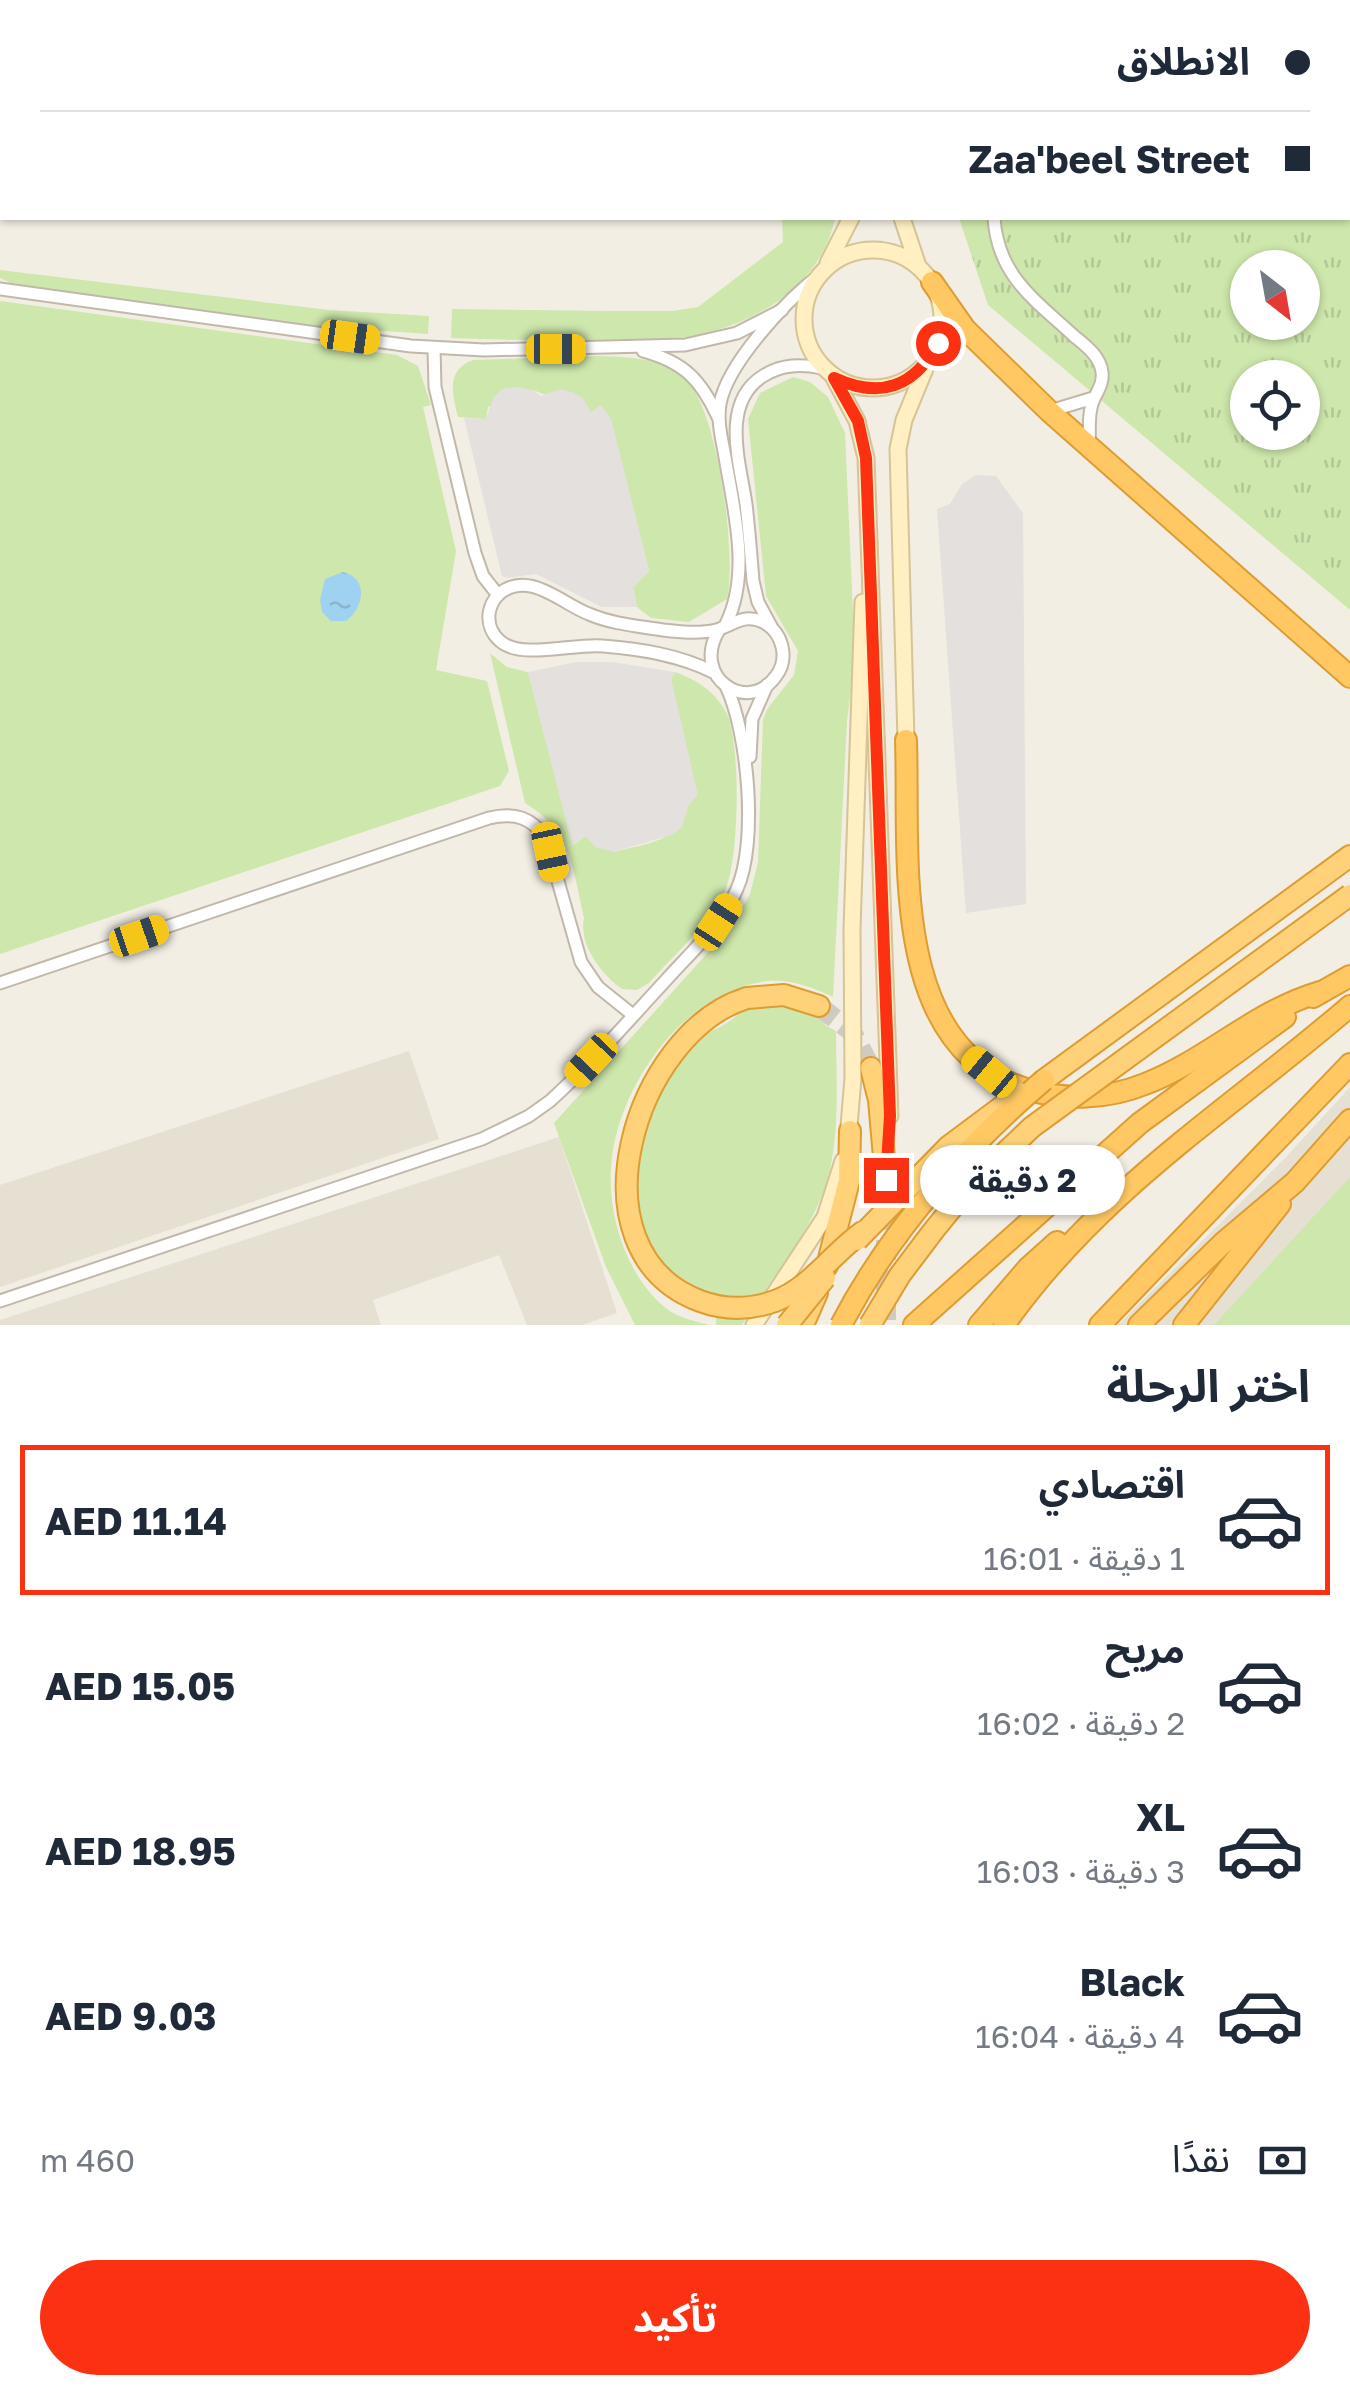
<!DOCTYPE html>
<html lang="ar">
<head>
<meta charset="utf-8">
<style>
	:root { --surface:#fff; --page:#f2f2f3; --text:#1f2937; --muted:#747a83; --line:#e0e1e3; --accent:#fb3112 }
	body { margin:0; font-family:"Golos Text","Noto Sans Arabic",sans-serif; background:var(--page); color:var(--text); direction:rtl; height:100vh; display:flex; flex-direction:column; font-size:38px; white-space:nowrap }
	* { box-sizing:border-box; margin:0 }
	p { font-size:32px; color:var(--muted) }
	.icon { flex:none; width:55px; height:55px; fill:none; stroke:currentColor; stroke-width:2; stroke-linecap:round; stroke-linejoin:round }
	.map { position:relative; height:1325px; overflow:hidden; direction:ltr }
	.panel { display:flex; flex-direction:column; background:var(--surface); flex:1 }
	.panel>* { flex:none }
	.banner { position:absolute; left:0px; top:0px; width:1350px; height:220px; box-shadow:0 2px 8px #0004; direction:rtl; display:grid; align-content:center; height:220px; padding:0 40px; background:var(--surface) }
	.needle { width:65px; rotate:149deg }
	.buttons { position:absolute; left:1230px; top:250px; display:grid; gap:20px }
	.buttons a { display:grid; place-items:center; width:90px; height:90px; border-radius:50%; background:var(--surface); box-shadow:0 2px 8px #0004; font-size:50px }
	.end { position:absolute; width:45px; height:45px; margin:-22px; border:12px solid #fb3112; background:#fff; box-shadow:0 0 0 5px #fff }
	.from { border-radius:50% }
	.bubble { position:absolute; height:70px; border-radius:35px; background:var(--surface); box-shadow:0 2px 8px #0004; font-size:32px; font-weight:700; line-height:70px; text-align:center; direction:rtl }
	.car { position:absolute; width:30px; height:60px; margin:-30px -15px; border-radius:12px; box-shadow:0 0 8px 2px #0007; background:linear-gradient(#f5c518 24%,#345 0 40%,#f5c518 0 76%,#345 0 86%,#f5c518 0) }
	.banner b { display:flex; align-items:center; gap:35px; height:95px; font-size:38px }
	.banner b+b { border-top:2px solid var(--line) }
	.banner i { width:25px; height:25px; background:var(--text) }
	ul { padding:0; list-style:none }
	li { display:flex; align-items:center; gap:30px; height:150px; margin:0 20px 15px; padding:0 20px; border:5px solid transparent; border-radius:0px }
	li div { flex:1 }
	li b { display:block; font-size:38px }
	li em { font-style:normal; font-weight:700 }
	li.current { border-color:var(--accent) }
	li>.icon { width:90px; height:90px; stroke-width:1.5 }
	h2 { padding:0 40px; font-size:45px; line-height:120px }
	.pay { display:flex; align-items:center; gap:25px; height:110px; padding:0 40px; font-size:38px }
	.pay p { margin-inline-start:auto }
	.action { display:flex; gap:20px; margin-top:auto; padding:20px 40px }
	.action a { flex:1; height:115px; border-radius:60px; background:var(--accent); color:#fff; font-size:40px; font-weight:700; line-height:115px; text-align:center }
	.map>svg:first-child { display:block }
</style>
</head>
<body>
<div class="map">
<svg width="1350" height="1325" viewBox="0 0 1350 1325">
	<defs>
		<pattern id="grass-tufts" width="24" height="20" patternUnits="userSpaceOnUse" patternTransform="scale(2.5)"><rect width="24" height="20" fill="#cee7ac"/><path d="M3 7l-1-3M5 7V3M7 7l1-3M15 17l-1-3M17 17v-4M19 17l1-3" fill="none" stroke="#b2c795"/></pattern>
		<pattern id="water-ripples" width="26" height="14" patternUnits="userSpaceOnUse" patternTransform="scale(2.5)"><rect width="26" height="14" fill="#9fd1f0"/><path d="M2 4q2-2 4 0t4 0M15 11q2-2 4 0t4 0" fill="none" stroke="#8ab4ce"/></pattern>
	</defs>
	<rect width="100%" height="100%" fill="#f2eee4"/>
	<g fill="#e6e0d2">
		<polygon points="409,1051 439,1139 0,1287 0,1185"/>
		<polygon points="1350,1087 1350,1325 1118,1325 1287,1156"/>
		<polygon points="559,1137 617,1313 582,1325 527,1325 499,1255 373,1300 381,1325 0,1325 0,1320"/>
	</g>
	<path fill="url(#grass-tufts)" fill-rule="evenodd" d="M946,0h404v610l-362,-305 -29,-87h389v-216zM1248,268h54v54h-54zM1248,378h54v54h-54z"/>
	<g fill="#cee7ac">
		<path d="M782,218h53c-16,79 -102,118 -176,122 -26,2 -52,0 -77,0 -44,0 -87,0 -131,-2l1,-29 159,2h61l26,-4 85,-65z"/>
		<polygon points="0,270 329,310 429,316 428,334 269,323 11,283 0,278"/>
		<polygon points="0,301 397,355 418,366 431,405 423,407 456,551 436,670 487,681 509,771 500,786 0,954"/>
		<path d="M597,356c33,1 63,1 89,24 32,29 51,177 41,219l-38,23 -38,-4 -14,-11 -4,-20 16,-16 -38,-151 -10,-14 -9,7 -59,-23 -45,17 -2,12 -28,-2c-6,-23 -12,-47 15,-57z"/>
		<path d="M793,377l17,5 18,15 17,36 10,224 -8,64 -14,276c-21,-10 -42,-18 -66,-16 -80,9 -146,100 -155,177 -7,52 13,118 55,151 11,9 29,12 42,16h-74l-29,-58 -52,-144 177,-196 19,-33 8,-32 5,-143 5,-11 26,-33 4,-24 -32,-55 -18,-177 12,-26z"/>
		<path d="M490,653l17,14 21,5 45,173 13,-9 28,16c30,-8 67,-10 74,-46l-17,-128 4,-6c22,8 41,20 52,42 14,31 13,151 -4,181 -17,32 -50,61 -74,88l-12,7 -15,-1c-20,-14 -44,-45 -38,-71 -11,-48 -12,-87 -59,-115z"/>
		<path d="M769,1000l56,16v9l11,6c0,54 6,119 -16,169 -18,44 -53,84 -78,125h-26l1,-21c-17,-12 -50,-30 -63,-46 -41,-53 -6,-182 43,-222 5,-4 8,-2 14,-5 14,-5 28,-15 36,-28z"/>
		<polygon points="1350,1177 1350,1325 1214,1325"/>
	</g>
	<g fill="#e3e0dd">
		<polygon points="517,387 533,390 541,396 560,389 572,392 583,398 591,412 601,405 611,419 649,571 633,587 637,607 602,607 536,574 507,578 502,576 464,418 486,419 493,398 502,389"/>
		<polygon points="976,475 996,476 1023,513 1026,904 966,913 937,509 950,504 962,484"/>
		<polygon points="577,662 612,662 675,672 671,678 698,795 688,806 682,827 674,834 614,852 595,847 586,836 572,845 528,672"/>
	</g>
	<path fill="url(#water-ripples)" d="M343,572c26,6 21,36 3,49h-15l-9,-9 -2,-12 5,-21z"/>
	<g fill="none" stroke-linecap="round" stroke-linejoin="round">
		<g stroke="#cfcbc1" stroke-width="20" stroke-dasharray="20 10" stroke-linecap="butt">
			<polyline points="819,1006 852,1032 871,1068"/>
			<polyline points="886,1180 886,1325"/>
		</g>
		<g stroke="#c1b8aa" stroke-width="15">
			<g id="minor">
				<polyline points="990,0 990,2"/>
				<path d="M994,218c4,58 40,81 80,118 12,10 26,20 28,36 2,15 -9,23 -11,36 -3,13 -1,27 -2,39"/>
				<polyline points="0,289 411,346 484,350 685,345 737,333 782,310"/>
				<polyline points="434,348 435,387 475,553 483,576 498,595"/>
				<path d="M643,351c41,11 58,29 75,66"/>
				<polyline points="1050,411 1093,398"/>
				<path d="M726,624c25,-51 8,-113 -1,-167 -3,-17 -8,-35 -5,-53 7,-40 66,-103 97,-127"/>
				<path d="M771,626l-13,-24 -5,-21c-2,-26 -4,-51 -7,-77 -6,-41 -26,-101 17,-128 19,-12 38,-12 59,-8"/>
				<path d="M713,672c-34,-17 -72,-23 -110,-26 -29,-3 -82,14 -103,-5 -8,-7 -12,-17 -11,-27 1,-8 5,-15 10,-20 30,-25 63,10 90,20 23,10 49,12 74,16 17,2 36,4 53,0 18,-5 28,-18 49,-7 18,11 24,36 11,53 -28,40 -86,1 -57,-46"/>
				<polyline points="750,757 752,719 767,685"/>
				<path d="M0,983l489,-165c25,-6 43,-1 57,21l35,123 17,25 35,28"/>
				<path d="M0,1301l482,-162 47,-23 21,-15c42,-38 79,-81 117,-122 25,-28 55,-54 70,-90 21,-47 11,-157 -11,-203"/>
			</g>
		</g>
		<g stroke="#d6c396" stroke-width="19">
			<g id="secondary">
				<polyline points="857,0 857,2"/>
				<polyline points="894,0 894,2"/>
				<polyline points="902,218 918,266"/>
				<circle cx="873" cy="319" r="69"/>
				<polyline points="828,263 851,218"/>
				<polyline points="834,378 857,421 866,458 890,1116"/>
				<polyline points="906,740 898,449 904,420 925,369"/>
				<polyline points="848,1138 853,1078 852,929 863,602"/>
				<polyline points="754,1325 825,1217 843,1161"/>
			</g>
		</g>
		<g stroke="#de9c33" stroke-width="24">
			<g id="trunk">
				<polyline points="747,998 784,995 819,1006"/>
				<polyline points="871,1068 879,1100 886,1180"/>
				<polyline points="1044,1080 1350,856"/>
				<polyline points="827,1266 849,1181 850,1131"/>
				<polyline points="803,1325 817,1293"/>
			</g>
		</g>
		<g stroke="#de9c33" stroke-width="24">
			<g id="motorway">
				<polyline points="932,282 965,329 1049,411 1350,677"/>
				<path d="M906,740c4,114 -19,306 120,349 39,12 82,10 119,-5 62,-24 110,-73 175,-92"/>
				<polyline points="1313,997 1350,976"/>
				<polyline points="914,1325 1140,1123 1285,1017"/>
				<polyline points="979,1325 1028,1268 1057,1242"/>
				<path d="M1004,1325c97,-137 222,-212 346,-319"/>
				<polyline points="1100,1325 1350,1064"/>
				<polyline points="1139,1325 1223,1243 1295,1182 1350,1120"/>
				<polyline points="1184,1325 1280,1204"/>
			</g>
		</g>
		<use href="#minor" stroke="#fff" stroke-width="11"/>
		<use href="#secondary" stroke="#ffefc2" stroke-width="15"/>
		<use href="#trunk" stroke="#ffd27a" stroke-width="20"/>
		<use href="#motorway" stroke="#ffc863" stroke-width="20"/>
		<g stroke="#de9c33" stroke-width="24" stroke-linecap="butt">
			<g id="trunk-bridge">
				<path d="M747,998c-112,34 -180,253 -47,303 24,9 50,9 75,0 36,-13 58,-49 89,-70"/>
				<polyline points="857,1240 949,1146 1020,1093"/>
				<polyline points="787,1325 825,1278"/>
				<polyline points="870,1325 900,1275 934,1230 970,1186 1032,1127 1350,895"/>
			</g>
		</g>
		<g stroke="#de9c33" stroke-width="24" stroke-linecap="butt">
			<path id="motorway-bridge" d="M841,1325c50,-96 121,-175 203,-245"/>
		</g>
		<use href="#trunk-bridge" stroke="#ffd27a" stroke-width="20"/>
		<use href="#motorway-bridge" stroke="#ffc863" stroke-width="20"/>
	</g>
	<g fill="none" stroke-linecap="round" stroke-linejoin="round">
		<path stroke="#fb3112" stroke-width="12" d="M886,1180l4,-64 -24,-658 -8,-37 -24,-43c46,21 80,10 104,-35"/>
	</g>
</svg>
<div class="buttons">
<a><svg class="needle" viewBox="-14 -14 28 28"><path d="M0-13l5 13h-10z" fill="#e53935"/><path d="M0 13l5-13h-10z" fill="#747a83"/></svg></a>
<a><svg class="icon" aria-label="locate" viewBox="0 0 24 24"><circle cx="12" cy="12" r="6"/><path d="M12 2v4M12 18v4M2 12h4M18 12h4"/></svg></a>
</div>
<i class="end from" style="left:938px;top:343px"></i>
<i class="end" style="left:886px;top:1180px"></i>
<div class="bubble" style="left:920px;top:1145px;width:205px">2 دقيقة</div>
<i class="car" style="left:350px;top:337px;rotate:98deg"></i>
<i class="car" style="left:556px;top:349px;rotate:90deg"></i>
<i class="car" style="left:550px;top:852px;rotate:168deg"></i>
<i class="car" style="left:718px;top:922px;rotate:33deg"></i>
<i class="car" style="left:139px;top:936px;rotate:71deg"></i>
<i class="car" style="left:591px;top:1060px;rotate:223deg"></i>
<i class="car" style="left:989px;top:1072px;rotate:310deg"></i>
<div class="banner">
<b><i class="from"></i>الانطلاق</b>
<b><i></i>Zaa'beel Street</b>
</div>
</div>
<section class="panel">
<h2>اختر الرحلة</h2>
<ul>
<li class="current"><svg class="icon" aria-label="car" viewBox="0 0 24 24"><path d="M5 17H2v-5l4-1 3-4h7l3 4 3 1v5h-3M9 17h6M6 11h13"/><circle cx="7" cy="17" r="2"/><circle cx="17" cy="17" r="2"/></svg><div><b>اقتصادي</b><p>1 دقيقة · 16:01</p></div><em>AED 11.14</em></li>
<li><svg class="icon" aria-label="car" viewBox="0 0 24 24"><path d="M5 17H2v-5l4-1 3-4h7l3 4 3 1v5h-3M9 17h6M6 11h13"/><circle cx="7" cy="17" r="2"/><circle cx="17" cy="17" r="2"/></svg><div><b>مريح</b><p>2 دقيقة · 16:02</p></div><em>AED 15.05</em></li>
<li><svg class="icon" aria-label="car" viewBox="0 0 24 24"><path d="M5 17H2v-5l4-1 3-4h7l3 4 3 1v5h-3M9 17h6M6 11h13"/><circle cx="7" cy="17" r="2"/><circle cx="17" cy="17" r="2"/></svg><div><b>XL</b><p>3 دقيقة · 16:03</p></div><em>AED 18.95</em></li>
<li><svg class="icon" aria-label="car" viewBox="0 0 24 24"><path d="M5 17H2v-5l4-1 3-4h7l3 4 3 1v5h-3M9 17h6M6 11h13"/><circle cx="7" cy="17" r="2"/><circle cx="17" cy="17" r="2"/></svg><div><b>Black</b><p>4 دقيقة · 16:04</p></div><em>AED 9.03</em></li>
</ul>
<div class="pay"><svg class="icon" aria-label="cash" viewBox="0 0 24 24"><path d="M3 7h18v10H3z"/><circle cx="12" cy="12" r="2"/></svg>نقدًا<p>460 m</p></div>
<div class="action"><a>تأكيد</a></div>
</section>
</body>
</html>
